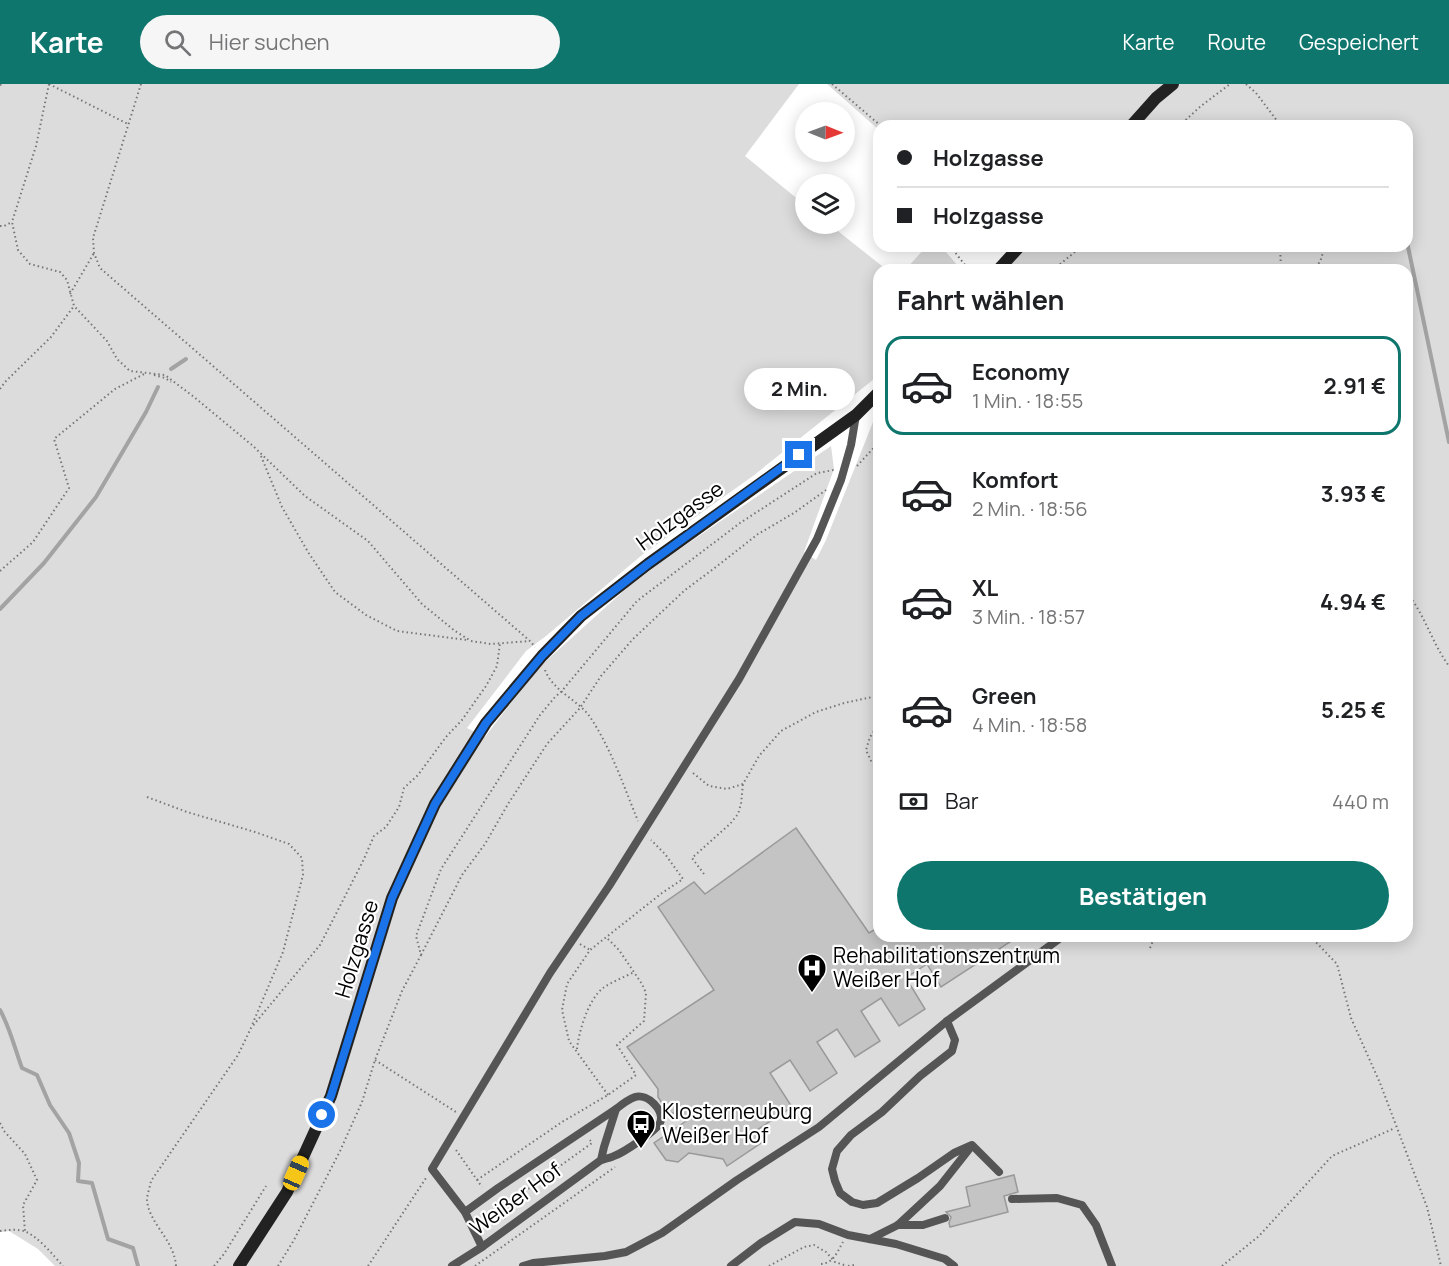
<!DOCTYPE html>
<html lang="de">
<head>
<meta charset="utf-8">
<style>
	:root { --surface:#fff; --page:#f6f6f6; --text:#202124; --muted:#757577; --line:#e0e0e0; --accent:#0f766e }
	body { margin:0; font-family:Manrope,sans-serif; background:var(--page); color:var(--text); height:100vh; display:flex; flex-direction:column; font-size:22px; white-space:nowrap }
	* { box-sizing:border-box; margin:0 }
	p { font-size:20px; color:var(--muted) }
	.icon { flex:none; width:33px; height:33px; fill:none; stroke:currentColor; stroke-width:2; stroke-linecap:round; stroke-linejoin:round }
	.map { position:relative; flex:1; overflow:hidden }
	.side { position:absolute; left:873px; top:180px; width:540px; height:678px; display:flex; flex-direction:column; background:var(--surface); border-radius:18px; box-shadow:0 3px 15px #0003 }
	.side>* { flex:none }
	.hud { position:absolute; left:873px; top:36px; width:540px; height:132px; border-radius:18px; box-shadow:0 3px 15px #0003; display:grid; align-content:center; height:132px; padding:0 24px; background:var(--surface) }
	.needle { width:39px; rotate:91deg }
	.controls { position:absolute; left:795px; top:18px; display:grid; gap:12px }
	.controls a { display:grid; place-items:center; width:60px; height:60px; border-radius:50%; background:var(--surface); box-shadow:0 3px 15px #0003; font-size:30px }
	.end { position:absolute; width:27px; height:27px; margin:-14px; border:8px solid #1a73e8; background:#fff; box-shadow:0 0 0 3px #fff }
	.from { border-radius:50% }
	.bubble { position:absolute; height:42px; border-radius:21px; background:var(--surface); box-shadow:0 3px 15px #0003; font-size:20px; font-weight:700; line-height:42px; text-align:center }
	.car { position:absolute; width:18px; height:36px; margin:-18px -9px; border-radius:8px; box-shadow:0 0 4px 2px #0007; background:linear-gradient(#f5c518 24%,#345 0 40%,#f5c518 0 76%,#345 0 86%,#f5c518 0) }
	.hud b { display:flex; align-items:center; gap:21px; height:57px; font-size:22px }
	.hud b+b { border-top:2px solid var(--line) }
	.hud i { width:15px; height:15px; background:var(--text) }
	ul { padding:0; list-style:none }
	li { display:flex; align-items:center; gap:18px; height:99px; margin:0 12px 9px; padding:0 12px; border:3px solid transparent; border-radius:18px }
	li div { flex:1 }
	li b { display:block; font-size:22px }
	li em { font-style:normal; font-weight:700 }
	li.selected { border-color:var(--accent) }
	li>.icon { width:54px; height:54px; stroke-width:1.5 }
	h2 { padding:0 24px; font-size:27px; line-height:72px }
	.pay { display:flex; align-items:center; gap:15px; height:66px; padding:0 24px; font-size:22px }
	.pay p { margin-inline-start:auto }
	.cta { display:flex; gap:12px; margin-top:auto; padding:12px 24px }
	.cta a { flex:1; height:69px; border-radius:36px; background:var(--accent); color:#fff; font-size:24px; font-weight:700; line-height:69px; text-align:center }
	header { display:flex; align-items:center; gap:36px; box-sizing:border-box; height:84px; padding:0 30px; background:var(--accent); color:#fff }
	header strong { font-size:28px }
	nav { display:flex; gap:33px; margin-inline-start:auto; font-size:21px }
	.search { width:420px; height:54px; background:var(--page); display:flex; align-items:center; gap:15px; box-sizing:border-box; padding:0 21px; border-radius:33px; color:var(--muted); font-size:22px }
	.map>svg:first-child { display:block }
</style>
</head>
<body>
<header>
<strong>Karte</strong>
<div class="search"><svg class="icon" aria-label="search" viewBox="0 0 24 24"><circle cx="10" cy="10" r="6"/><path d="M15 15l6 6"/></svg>Hier suchen</div>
<nav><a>Karte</a><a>Route</a><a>Gespeichert</a></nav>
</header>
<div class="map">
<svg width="1449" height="1182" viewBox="0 0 1449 1182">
	<rect width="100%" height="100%" fill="#fff"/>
	<g fill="#dcdcdc">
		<polygon points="0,0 799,0 745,72 805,121 806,140 829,140 887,186 879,186 879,291 753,392 642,471 546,552 526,567 467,644 485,653 535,587 628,503 668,473 831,362 834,385 804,468 816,476 826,456 879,323 879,852 1407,852 1407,186 1006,186 1025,165 1022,162 1407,162 1407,42 879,42 879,46 827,0 1449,0 1449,1182 55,1182 38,1165 9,1147 0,1148"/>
		<polygon points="927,162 941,162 957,181 958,186 905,186"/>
	</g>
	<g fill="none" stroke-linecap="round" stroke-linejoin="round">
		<g stroke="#a3a3a3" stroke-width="4">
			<polyline points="1407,158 1449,358"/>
			<polyline points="171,285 186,275"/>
			<polyline points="0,525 44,479 96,413 146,328 158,303"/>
			<path d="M0,926c10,18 15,39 22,58l15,7 13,30 19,28 10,30 -1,18 14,2 16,56 25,9 5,18"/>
		</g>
	</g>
	<g fill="#c4c4c4" stroke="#999" stroke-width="1.5">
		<polygon points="796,744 869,849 879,843 879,852 1019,852 941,903 927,880 906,894 925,925 899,942 881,914 861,927 880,957 855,973 837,945 817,958 837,989 810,1007 790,976 770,989 792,1023 757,1046 764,1057 727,1082 723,1075 689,1069 678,1078 666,1076 654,1059 689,1035 667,1027 658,1013 658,1005 627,963 714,906 658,823 694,798 705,810"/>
		<polygon points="1014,1091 1018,1108 1004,1112 1008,1128 950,1143 949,1139 951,1133 946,1128 970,1122 966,1103"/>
	</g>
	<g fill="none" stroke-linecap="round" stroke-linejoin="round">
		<g stroke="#777" stroke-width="2" stroke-dasharray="1.5 3" stroke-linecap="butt">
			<polyline points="49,0 36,62 12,138 18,166 30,180 60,188 67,196 74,222 107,257 117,275 130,287 165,291 194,313 253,362 305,412 368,457 422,520 455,547 471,557 491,560 530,557"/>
			<polyline points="49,0 128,40"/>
			<polyline points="141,0 93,154 94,169 100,184 530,557 535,563"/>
			<polyline points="832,0 881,42"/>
			<polyline points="1246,0 1256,9 1281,42"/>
			<polyline points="0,1 2,0"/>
			<polyline points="1179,42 1201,22 1230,0"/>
			<polyline points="0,142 4,142 12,138"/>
			<polyline points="950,162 969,186"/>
			<polyline points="1280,162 1281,186"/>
			<polyline points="1053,186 1076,167 1077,162"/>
			<polyline points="1312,186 1320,178 1325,162"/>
			<polyline points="70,210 94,169"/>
			<polyline points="154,291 165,294 171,298"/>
			<polyline points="0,305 5,298 51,253 74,222"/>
			<polyline points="261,372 282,423 308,468 335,508 366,531 397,547 467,556"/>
			<polyline points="857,382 879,358"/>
			<polyline points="0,487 33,458 69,404 54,355 115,305 146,289"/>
			<path d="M1407,509c18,22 25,50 42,73"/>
			<path d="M545,586c9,23 35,30 47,50 20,31 32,67 46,101"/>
			<polyline points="879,640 870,653 866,666 872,679 879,681"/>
			<polyline points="693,689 709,702 727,705 743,700 759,672 781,647 816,628 844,619 877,612 879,613"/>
			<polyline points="147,713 187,728 255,748 289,760 302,774 303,791 283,868 252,941"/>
			<polyline points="704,790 692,774 730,740 738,730 741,720 743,700"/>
			<polyline points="1310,852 1337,880 1351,934 1380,999 1427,1123 1441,1182"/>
			<polyline points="580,860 590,866"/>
			<polyline points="1150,864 1155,852"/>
			<polyline points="421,871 462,791 485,760 508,720 547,660 580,624 601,592 633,555 685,506 716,483 758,450 794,429 826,406"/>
			<path d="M577,965c2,-18 11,-49 26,-61 8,-6 22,-11 31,-16"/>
			<polyline points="375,976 456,1028"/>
			<polyline points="608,1011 569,957 562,926 567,900 590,866 662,809 683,795 665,770 651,756"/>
			<polyline points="0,1039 4,1047 25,1070 37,1096 23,1121 25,1148"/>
			<polyline points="456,1066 482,1103"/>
			<polyline points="477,1096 562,1038 608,1011 636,991 617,961 644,937 646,909 642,900 619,866 606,853"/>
			<polyline points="494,1120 505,1135"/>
			<polyline points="499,1126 592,1059 590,1056"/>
			<path d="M0,1147c8,-1 16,-2 24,0 14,5 29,24 39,35"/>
			<path d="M821,1180c13,-1 16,-12 22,-22"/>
			<path d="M176,1182c-2,-27 -27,-42 -29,-66 0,-5 3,-13 4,-19l87,-126 13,-27 69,-83 43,-84 11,-25 12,-9 13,-20 5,-19 14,-13 28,-38 16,-17 24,-34 11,-20 3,-23"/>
			<polyline points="214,1182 224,1170 266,1102"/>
			<polyline points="278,1182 294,1156 340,1067 362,1018 375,976 402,907 421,871 416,852 441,785 540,631 555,613 561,608 637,517 740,439 817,389 834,386"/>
			<polyline points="368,1182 426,1094"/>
			<polyline points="475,1182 615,1083"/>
			<polyline points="769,1182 804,1163 814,1161 826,1168 835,1178 847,1182"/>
			<polyline points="848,1182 854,1181 854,1182"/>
			<polyline points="1222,1182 1259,1152 1332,1072 1395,1044"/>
		</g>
		<g stroke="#555" stroke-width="8">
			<polyline points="947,937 955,956 952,967 920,992 882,1028 851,1051 837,1067 832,1085 835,1097 840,1109 852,1118 863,1121 877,1119 918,1094 954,1069 972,1061 999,1088"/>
			<polyline points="1012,1115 1057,1114 1082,1121 1096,1141 1112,1182"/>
			<polyline points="465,1128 498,1104 616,1025"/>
			<polyline points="898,1141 923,1141 945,1134"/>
			<polyline points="870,1155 898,1141 940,1102 970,1064"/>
			<polyline points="482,1163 465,1128 432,1085 550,889 609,802 739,595 817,455 841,396 851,361 856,331"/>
			<path d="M452,1182l30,-19 119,-87c4,-1 9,-2 13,-4 9,-3 42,-25 46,-33 5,-12 -12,-30 -25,-26 -6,2 -14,8 -19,12l-12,38 -3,13"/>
			<polyline points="523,1182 533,1179 605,1172 626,1168 662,1149 737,1096 819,1043 947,937 1063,852"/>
			<polyline points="731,1182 761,1159 795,1138 819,1140 848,1151 896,1160 945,1175 954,1182"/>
		</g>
		<g stroke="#222" stroke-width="12">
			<polyline points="1131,42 1156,14 1173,0"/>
			<polyline points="998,186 1020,162"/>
			<polyline points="239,1182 287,1108 331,1012 392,814 435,720 486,639 542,572 581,532 648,480 856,331 879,308"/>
		</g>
	</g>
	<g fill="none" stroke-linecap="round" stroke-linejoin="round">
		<polyline stroke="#1a73e8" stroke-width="8" points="322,1031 331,1012 392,814 435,720 486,639 542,572 581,532 648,480 799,371"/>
	</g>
	<defs>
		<g id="hospital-pin" transform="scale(1.5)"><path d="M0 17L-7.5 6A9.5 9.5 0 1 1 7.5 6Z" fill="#000" stroke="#fff"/><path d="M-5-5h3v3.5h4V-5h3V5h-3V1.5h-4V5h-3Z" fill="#fff"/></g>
		<g id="bus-pin" transform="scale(1.5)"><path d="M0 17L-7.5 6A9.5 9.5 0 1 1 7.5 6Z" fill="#000" stroke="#fff"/><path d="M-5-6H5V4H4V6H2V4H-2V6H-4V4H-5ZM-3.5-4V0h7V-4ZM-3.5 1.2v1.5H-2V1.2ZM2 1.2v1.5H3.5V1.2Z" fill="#fff"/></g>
	</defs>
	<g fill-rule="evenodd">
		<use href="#hospital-pin" x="812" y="884"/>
		<use href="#bus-pin" x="641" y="1040"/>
	</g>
	<g text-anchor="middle" stroke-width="4.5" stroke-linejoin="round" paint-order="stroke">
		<g font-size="21" fill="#000" stroke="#fff">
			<text transform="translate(680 432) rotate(-36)" y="7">Holzgasse</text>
			<text transform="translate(357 865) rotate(-73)" y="7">Holzgasse</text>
			<text transform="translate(516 1115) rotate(-36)" y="7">Weißer Hof</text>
		</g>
		<g font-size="21" fill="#000" stroke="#fff" text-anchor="start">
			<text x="833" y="879">Rehabilitationszentrum<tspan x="833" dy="24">Weißer Hof</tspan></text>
			<text x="662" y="1035">Klosterneuburg<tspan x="662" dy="24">Weißer Hof</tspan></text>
		</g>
	</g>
</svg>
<div class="controls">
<a><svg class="needle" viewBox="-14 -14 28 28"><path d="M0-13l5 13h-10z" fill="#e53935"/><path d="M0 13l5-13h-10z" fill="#757577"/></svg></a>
<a><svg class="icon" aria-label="layers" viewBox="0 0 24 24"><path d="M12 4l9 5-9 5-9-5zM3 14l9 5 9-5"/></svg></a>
</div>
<i class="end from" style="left:322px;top:1031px"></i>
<i class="end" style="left:799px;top:371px"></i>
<div class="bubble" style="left:744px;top:284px;width:111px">2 Min.</div>
<i class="car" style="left:296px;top:1089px;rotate:24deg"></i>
<div class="hud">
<b><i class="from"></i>Holzgasse</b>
<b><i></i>Holzgasse</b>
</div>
<section class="side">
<h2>Fahrt wählen</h2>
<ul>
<li class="selected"><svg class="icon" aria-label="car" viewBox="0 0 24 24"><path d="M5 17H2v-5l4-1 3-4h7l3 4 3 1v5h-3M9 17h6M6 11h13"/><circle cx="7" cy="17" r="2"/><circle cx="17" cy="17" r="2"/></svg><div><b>Economy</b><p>1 Min. · 18:55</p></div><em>2.91 €</em></li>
<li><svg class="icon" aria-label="car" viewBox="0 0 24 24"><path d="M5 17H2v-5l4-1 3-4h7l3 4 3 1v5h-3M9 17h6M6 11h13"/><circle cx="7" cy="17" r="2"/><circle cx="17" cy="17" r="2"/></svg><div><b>Komfort</b><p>2 Min. · 18:56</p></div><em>3.93 €</em></li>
<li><svg class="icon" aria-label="car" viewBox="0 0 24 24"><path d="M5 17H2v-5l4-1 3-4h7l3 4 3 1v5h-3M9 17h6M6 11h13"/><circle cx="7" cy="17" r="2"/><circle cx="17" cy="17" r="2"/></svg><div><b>XL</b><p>3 Min. · 18:57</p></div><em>4.94 €</em></li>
<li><svg class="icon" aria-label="car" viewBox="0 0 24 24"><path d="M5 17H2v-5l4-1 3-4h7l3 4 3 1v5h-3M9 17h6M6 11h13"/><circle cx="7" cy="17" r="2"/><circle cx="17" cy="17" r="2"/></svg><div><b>Green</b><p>4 Min. · 18:58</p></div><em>5.25 €</em></li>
</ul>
<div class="pay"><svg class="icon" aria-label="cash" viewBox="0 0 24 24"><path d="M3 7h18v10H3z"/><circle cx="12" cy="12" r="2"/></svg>Bar<p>440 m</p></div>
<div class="cta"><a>Bestätigen</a></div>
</section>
</div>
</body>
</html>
